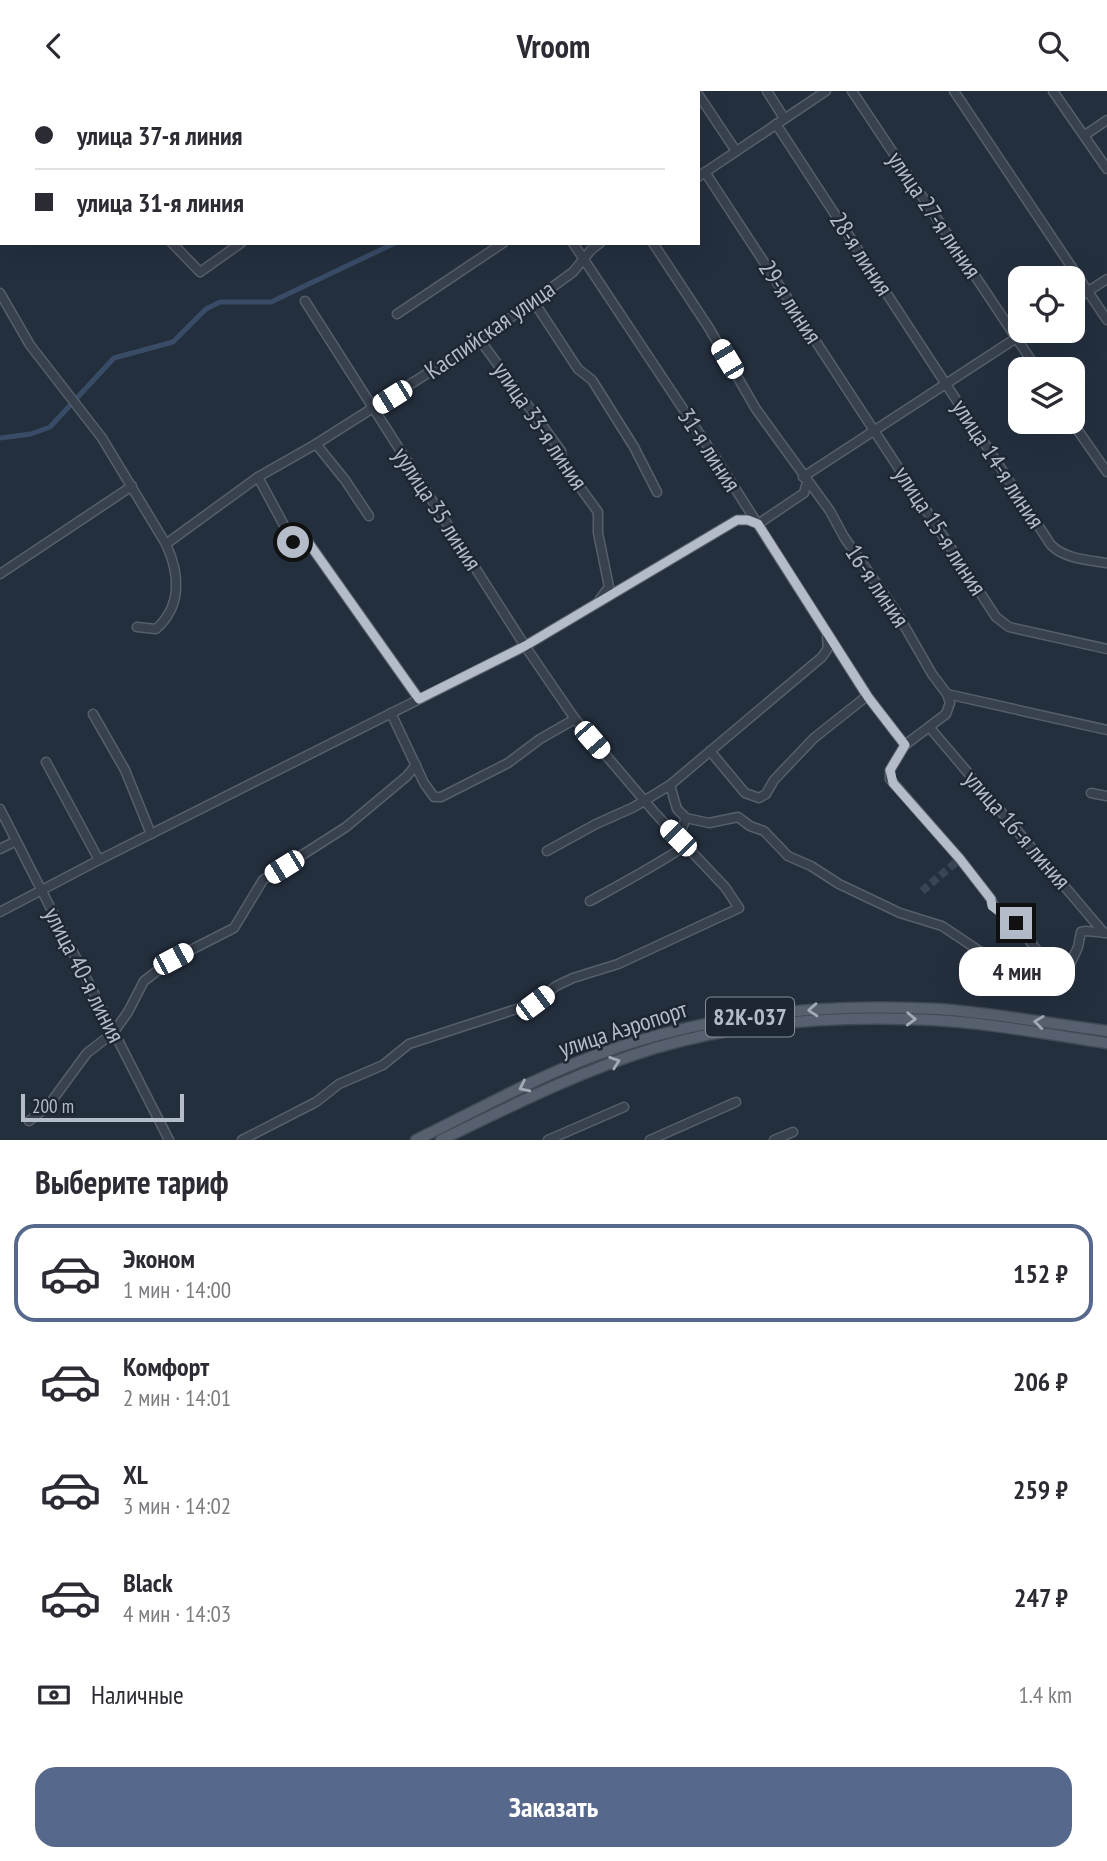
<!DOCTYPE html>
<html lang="ru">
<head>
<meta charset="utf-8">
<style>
	:root { --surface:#fff; --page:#f2f2f3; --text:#2b2b33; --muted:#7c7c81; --line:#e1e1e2; --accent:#56698c }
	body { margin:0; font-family:"PT Sans Narrow",sans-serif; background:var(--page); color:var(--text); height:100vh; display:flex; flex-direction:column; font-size:26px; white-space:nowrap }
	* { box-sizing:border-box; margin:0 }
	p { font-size:23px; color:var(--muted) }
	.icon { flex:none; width:38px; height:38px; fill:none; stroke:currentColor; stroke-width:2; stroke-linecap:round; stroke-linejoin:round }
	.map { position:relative; height:1049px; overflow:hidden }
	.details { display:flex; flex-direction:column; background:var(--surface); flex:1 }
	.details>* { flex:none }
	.guide { position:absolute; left:0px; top:0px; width:700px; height:154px; box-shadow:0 7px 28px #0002; display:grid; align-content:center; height:154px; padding:0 35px; background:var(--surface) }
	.controls { position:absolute; left:1008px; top:175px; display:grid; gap:14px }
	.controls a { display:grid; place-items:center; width:77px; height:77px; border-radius:14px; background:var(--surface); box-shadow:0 7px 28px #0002; font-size:35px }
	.scale { position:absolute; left:21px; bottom:18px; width:163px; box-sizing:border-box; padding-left:7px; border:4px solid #b4bcc9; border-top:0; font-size:19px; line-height:24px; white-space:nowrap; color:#b4bcc9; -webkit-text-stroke:5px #1d2633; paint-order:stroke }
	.end { position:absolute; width:32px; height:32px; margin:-16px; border:9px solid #b4bcc9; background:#111; box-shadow:0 0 0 4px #111 }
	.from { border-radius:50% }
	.bubble { position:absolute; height:49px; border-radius:21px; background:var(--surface); box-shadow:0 7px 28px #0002; font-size:23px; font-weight:600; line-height:49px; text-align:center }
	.car { position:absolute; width:21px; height:42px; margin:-21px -10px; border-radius:9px; box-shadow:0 0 5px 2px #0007; background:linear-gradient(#fff 24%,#345 0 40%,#fff 0 76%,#345 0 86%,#fff 0) }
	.guide b { display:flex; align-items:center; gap:24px; height:66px; font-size:26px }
	.guide b+b { border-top:2px solid var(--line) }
	.guide i { width:18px; height:18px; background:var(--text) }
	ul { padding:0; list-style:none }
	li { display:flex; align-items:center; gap:21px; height:98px; margin:0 14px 10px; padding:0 21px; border:4px solid transparent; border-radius:21px }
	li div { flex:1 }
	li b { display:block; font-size:26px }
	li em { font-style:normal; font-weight:600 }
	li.active { border-color:var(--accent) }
	li>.icon { width:63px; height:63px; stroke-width:1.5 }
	h2 { padding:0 35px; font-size:32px; line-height:84px }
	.pay { display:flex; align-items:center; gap:18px; height:77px; padding:0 35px; font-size:26px }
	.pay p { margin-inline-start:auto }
	.primary-button { display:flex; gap:14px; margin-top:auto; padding:14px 35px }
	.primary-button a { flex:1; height:80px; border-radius:21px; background:var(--accent); color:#fff; font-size:28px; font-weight:600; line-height:80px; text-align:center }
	header { display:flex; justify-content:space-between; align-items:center; height:91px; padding:0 35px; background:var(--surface); font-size:32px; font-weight:600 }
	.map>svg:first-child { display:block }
</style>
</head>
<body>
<header><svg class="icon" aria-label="back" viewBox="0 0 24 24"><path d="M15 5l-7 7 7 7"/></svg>Vroom<svg class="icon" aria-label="search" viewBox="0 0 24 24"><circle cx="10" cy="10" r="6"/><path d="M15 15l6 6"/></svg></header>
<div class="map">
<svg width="1107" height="1049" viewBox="0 0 1107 1049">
	<rect width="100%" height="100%" fill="#242f3e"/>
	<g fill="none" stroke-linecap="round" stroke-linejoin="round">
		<g stroke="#394c67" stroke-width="5">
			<polyline points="600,2 603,0"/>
			<polyline points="0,347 31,343 50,336 114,267 173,251 206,218 220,211 271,211 395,152"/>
		</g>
		<polyline stroke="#3a4453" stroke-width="8" stroke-dasharray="8 4" stroke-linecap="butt" points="922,800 960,768"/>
		<g stroke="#565f6c" stroke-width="11">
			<g id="minor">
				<polyline points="767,0 784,27"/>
				<polyline points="852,0 1037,278"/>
				<polyline points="954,0 1107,229"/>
				<polyline points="1053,0 1107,78"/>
				<polyline points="625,1 626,2"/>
				<polyline points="698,3 736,60"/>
				<path d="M776,33l275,421c14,14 37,15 56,18"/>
				<polyline points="1085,44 1107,29"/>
				<polyline points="705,81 996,526 1009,536 1107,558"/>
				<polyline points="698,86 826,0"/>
				<polyline points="172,152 200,181 241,152"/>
				<polyline points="573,152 715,366 868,606 905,654"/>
				<path d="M653,152l56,85 47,81 74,102 14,26 53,76 35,61 15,20 3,9 -4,11 -41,31 -15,25v9l70,80 31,40c3,12 12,13 20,20 18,15 29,45 52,53"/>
				<polyline points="0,202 30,254 102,347 166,453 258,386 316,353 480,249 573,181 591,159 600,152"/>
				<polyline points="1073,210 1107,188"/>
				<polyline points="534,211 578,278 592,289 634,356 657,401"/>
				<polyline points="397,223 503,152"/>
				<polyline points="480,249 561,360 563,373 598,421 598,442 609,496 600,508"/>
				<polyline points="1072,331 1107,381"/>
				<polyline points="316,353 345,389 369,425"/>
				<polyline points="258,386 293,451 308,451 419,608"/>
				<polyline points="803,386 1027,240"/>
				<polyline points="0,483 132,395"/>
				<path d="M137,536l19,2c26,-23 24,-55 10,-85"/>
				<polyline points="947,603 1107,639"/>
				<polyline points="391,622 424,692 434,706 441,706 508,672 540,648 575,628"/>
				<polyline points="93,623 125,679 151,743"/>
				<polyline points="930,637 1104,842"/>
				<polyline points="710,660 745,702 759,707 766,703 774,689 814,647 867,605"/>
				<polyline points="46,671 99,769"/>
				<polyline points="1091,702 1107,705"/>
				<polyline points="0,718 169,1049"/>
				<polyline points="686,727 677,718 670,694 822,566 828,557 827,546"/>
				<polyline points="678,747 686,727 709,732 738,726 750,735 764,740 788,765 811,775 839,793 900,822 942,835 1002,875 1053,885 1067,880 1078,856 1081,841 1086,840 1107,842"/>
				<polyline points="0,758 16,750"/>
				<polyline points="547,760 596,733 634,716 670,694"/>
				<path d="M590,810c33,-18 65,-35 95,-55"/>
				<polyline points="0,821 99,769 525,555 305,210"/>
				<polyline points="29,1030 48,1015 87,962 113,942 128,921 144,890 173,868 234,837 263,789 346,736 407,685 416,674"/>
				<polyline points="242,1049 316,1011 339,993 383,974 409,953 535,912 556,895 573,887 618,873 739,817 725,796 655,722 575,628 525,555 737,429 748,429 758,433 804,402 807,391"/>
				<polyline points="548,1049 624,1016"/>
				<polyline points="650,1049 736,1011"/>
				<polyline points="774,1049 793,1041"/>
			</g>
		</g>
		<g stroke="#414a57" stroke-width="13">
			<g id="major">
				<polyline points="159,2 162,0"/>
				<polyline points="0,142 2,141"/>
				<path d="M416,1049c60,-29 120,-63 183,-86 108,-40 225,-51 339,-45 57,4 113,15 169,22"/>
				<path d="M441,1049c70,-34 139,-69 214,-92 88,-26 187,-33 279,-28 57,3 116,15 173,23"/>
			</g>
		</g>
		<use href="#minor" stroke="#38414e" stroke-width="8"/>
		<use href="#major" stroke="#56606e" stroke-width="10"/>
	</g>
	<defs><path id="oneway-chevron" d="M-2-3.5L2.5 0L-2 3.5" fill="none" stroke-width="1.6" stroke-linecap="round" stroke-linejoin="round" transform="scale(1.75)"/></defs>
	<g stroke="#a1aab7">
		<use href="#oneway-chevron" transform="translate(813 919) rotate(176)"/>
		<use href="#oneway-chevron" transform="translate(911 928) rotate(2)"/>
		<use href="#oneway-chevron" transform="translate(1039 931) rotate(-173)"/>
		<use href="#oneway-chevron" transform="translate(615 971) rotate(-19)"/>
		<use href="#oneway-chevron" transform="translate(524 996) rotate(154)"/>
	</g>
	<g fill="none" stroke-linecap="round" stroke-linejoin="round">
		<polyline stroke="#b4bcc9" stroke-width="9" points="293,451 308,451 419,608 525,555 737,429 748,429 758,433 868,606 905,654 890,679 893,692 960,768 991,808 992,815 1016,832"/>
	</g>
	<g text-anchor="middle" stroke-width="5" stroke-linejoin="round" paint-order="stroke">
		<rect fill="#1d2633" stroke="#878f9c" stroke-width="2" x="706" y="906.5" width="88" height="39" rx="5"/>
		<g font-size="23" font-weight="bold" fill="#b4bcc9">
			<text x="750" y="934">82К-037</text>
		</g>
		<g font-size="24" fill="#b4bcc9" stroke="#1d2633">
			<text transform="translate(934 124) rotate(56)" y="8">улица 27-я линия</text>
			<text transform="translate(861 163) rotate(57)" y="8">28-я линия</text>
			<text transform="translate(790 211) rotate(57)" y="8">29-я линия</text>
			<text transform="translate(490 239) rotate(-35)" y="8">Каспийская улица</text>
			<text transform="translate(540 335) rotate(56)" y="8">улица 33-я линия</text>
			<text transform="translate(709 359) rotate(57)" y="8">31-я линия</text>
			<text transform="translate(998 373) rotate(57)" y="8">улица 14-я линия</text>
			<text transform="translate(437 418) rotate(57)" y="8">уулица 35 линия</text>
			<text transform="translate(940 440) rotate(57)" y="8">улица 15-я линия</text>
			<text transform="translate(877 495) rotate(56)" y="8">16-я линия</text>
			<text transform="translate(1017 739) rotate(49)" y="8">улица 16-я линия</text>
			<text transform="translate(84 884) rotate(63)" y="8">улица 40-я линия</text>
			<text transform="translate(623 938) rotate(-18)" y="8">улица Аэропорт</text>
		</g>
	</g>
</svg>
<div class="controls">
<a><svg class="icon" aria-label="locate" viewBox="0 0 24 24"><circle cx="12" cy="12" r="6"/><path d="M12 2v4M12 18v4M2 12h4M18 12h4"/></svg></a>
<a><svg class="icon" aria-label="layers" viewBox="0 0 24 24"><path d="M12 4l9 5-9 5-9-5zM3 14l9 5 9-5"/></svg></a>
</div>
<div class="scale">200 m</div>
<i class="end from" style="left:293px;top:451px"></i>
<i class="end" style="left:1016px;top:832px"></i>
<div class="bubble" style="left:959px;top:856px;width:116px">4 мин</div>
<i class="car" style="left:727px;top:268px;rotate:329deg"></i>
<i class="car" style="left:392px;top:306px;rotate:238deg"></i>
<i class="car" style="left:592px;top:649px;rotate:139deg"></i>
<i class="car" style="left:678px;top:747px;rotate:315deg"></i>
<i class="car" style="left:284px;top:776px;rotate:238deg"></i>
<i class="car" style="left:173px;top:868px;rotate:62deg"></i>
<i class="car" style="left:535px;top:912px;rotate:53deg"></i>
<div class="guide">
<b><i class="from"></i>улица 37-я линия</b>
<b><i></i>улица 31-я линия</b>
</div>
</div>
<section class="details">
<h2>Выберите тариф</h2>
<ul>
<li class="active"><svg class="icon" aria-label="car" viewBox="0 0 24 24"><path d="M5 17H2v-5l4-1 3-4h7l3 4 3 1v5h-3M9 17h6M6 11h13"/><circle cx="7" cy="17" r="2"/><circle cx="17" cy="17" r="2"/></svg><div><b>Эконом</b><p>1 мин · 14:00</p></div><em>152 ₽</em></li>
<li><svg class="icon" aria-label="car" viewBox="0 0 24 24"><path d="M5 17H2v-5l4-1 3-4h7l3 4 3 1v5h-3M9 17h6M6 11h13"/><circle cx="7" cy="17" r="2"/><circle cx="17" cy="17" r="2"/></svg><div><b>Комфорт</b><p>2 мин · 14:01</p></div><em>206 ₽</em></li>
<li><svg class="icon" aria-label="car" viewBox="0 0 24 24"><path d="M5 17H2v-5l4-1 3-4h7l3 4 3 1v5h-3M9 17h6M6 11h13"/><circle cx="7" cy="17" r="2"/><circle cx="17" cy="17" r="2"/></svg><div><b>XL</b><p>3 мин · 14:02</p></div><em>259 ₽</em></li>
<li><svg class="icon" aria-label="car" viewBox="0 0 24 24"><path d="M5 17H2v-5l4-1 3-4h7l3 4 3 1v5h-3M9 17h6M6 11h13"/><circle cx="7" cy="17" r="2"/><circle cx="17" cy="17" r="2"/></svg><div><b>Black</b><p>4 мин · 14:03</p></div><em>247 ₽</em></li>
</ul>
<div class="pay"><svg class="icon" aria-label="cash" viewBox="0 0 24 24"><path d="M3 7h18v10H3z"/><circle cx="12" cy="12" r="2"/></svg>Наличные<p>1.4 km</p></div>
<div class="primary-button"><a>Заказать</a></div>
</section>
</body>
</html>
